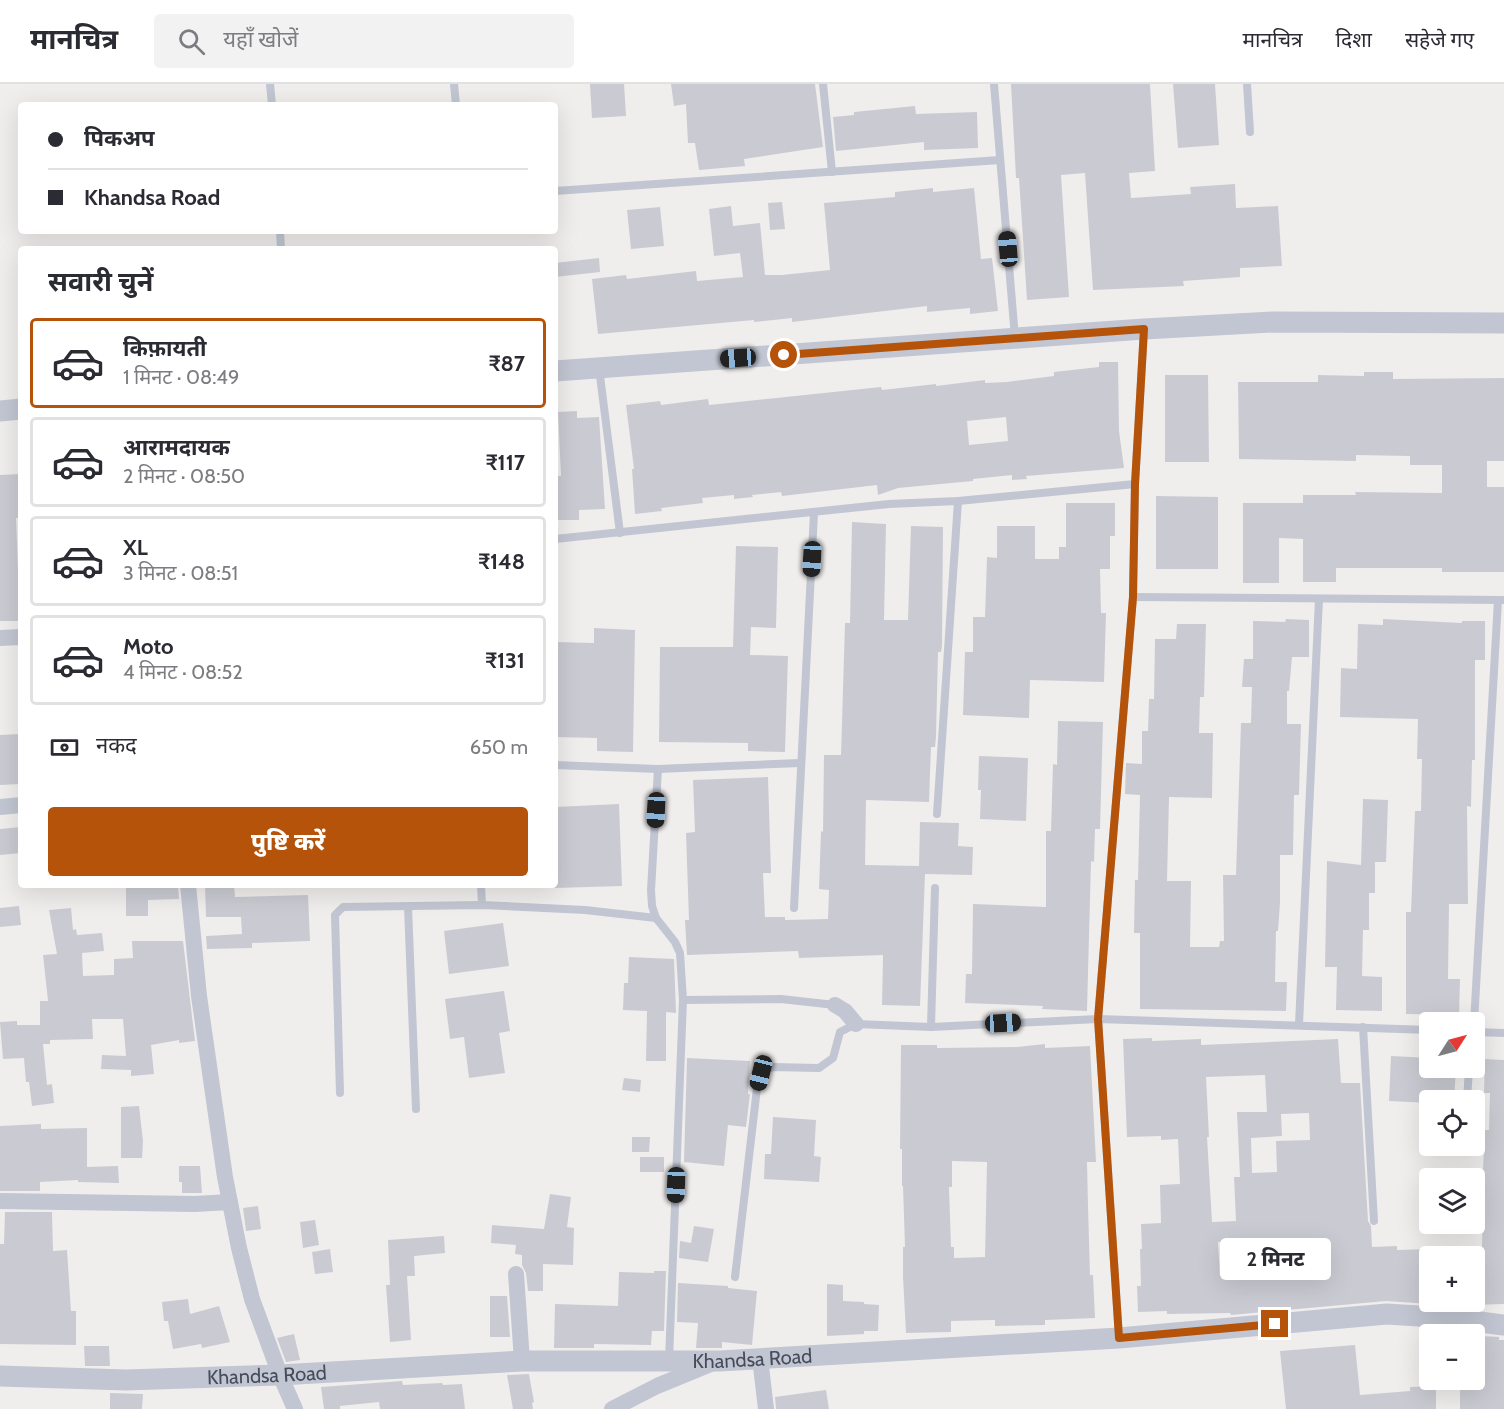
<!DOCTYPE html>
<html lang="hi">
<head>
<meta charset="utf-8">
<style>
	:root { --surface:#fff; --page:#f2f2f3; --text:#2b2b33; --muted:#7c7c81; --line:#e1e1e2; --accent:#b45309 }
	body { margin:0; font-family:Cabin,"Noto Sans Devanagari",sans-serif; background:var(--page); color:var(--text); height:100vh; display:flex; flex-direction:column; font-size:22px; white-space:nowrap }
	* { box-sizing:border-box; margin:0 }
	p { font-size:20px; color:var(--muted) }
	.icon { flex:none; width:33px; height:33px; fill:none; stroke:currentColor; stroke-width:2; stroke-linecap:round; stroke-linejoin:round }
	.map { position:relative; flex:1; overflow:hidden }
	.side { position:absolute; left:18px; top:162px; width:540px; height:642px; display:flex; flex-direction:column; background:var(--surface); border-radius:6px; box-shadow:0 6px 24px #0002 }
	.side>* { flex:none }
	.banner { position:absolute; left:18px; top:18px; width:540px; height:132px; border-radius:6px; box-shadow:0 6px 24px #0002; display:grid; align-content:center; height:132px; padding:0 30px; background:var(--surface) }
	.needle { width:39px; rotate:54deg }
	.tools { position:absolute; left:1419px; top:928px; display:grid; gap:12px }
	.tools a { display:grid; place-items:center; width:66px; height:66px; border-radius:6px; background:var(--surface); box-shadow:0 6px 24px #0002; font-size:30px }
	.end { position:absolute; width:27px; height:27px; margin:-14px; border:8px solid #b45309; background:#fff; box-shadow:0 0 0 3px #fff }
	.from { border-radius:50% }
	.bubble { position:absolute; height:42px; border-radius:6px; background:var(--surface); box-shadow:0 6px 24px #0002; font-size:20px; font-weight:800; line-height:42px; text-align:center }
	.car { position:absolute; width:18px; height:36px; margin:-18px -9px; border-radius:8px; box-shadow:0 0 4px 2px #0007; background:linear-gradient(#222 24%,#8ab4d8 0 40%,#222 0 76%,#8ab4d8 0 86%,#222 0) }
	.banner b { display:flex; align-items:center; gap:21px; height:57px; font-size:22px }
	.banner b+b { border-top:2px solid var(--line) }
	.banner i { width:15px; height:15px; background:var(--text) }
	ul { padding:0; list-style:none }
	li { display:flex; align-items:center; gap:18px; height:90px; margin:0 12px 9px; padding:0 18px; border:3px solid var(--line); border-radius:6px }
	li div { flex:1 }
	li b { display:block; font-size:22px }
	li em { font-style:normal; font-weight:800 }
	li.current { border-color:var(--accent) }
	li>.icon { width:54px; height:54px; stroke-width:1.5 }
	h2 { padding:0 30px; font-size:27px; line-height:72px }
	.pay { display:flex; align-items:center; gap:15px; height:66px; padding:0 30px; font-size:22px }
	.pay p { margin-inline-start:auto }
	.primary-button { display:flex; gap:12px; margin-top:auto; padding:12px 30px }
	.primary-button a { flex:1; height:69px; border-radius:6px; background:var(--accent); color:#fff; font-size:24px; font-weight:800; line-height:69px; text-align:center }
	header { display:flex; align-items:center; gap:36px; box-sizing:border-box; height:84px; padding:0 30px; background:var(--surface); border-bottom:2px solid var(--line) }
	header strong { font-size:28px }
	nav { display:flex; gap:33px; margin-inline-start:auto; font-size:21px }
	.search { width:420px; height:54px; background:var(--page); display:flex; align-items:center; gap:15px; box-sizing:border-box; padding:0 21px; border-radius:6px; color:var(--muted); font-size:22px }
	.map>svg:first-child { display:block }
</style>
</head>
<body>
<header>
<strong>मानचित्र</strong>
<div class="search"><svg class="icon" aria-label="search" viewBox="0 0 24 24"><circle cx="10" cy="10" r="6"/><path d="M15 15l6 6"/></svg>यहाँ खोजें</div>
<nav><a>मानचित्र</a><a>दिशा</a><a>सहेजे गए</a></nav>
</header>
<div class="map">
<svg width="1504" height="1325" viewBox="0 0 1504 1325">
	<rect width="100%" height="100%" fill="#f0eded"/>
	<g fill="#cacbd2" fill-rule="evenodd">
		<polygon points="590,0 624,0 626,32 592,34"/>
		<polygon points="671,0 815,0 823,63 744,75 745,82 699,86 695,59 688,59 686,20 674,22"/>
		<polygon points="1011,0 1150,0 1155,87 1129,89 1131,114 1191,110 1190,103 1235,100 1236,124 1278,122 1282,182 1240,184 1240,193 1183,197 1184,202 1093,206 1085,89 1061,91 1069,213 1027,216 1019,94 1016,94"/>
		<polygon points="1173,0 1215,0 1219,61 1178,64"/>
		<polygon points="915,22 916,30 977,28 978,64 924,66 924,58 836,67 833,33 854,31 854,28"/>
		<polygon points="933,104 933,108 974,104 981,175 992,174 998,227 970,230 970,224 927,228 927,222 792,238 792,234 754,238 754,236 598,250 592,195 626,191 627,195 696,187 697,197 743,193 740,169 714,172 709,125 731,122 733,142 760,139 765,191 782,191 830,186 824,119 895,113 895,108"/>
		<polygon points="782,118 785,145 770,146 768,119"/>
		<polygon points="660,123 664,162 631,165 627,126"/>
		<polygon points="599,174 600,188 555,193 555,179"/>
		<path d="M1099,278h19l1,69 5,37 -98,8 1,3 -15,1v-5l-39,4v2l-75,7 -20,7 -1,-10 -95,11 -1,-4 -29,3 1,2 -19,2v-4l-32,3 1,5 -42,5 1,3 -27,3 -3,-45h2l-8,-64 34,-4 1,4 47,-6 1,6 172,-18 1,3 54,-6v2l49,-6v3l22,-1 47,-6v-4l45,-5zM1006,333l2,24 -39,4 -2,-24z"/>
		<polygon points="1364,288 1393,288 1393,295 1504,294 1504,377 1487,377 1487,403 1504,403 1504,488 1442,488 1442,484 1336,484 1336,498 1303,498 1303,455 1279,454 1279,499 1243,499 1243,419 1303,419 1303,411 1356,411 1355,408 1442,409 1442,381 1410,381 1410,372 1356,371 1356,377 1239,375 1238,298 1318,298 1318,291 1364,292"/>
		<polygon points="1165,291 1208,291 1209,378 1165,378"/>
		<polygon points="577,327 577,334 599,333 605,425 579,426 579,436 555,436 555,392 561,392 558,328"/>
		<polygon points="20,390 21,434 16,434 20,537 0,537 0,391"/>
		<polygon points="1156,412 1218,413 1218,485 1156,485"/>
		<polygon points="1066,419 1115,419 1115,452 1110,452 1110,485 1100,485 1101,529 1106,529 1104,598 1030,596 1029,634 963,631 965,568 973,568 973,533 985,533 987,473 997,474 997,442 1035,442 1035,475 1059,475 1059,463 1066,463"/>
		<polygon points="852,438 886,440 884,536 908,536 911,442 943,443 942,562 941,568 938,568 936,653 935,663 931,663 929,718 866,716 865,781 919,782 920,738 959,739 958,762 973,763 972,791 925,790 920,922 882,921 883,871 799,874 798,867 687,871 685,836 689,836 686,749 695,748 693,696 768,693 771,789 763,789 765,833 785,833 785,836 828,835 829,806 819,805 821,747 823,748 824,671 841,671 845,539 850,539"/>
		<polygon points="736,462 778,463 776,544 751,543 750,571 788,572 785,668 748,667 748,659 659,658 660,563 733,563"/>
		<polygon points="1286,535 1309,536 1309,573 1292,573 1289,607 1287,607 1287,640 1301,640 1299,711 1294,711 1293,771 1280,771 1280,819 1278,847 1276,847 1275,898 1287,898 1286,927 1140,925 1140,849 1134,849 1135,796 1138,796 1140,711 1125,710 1126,679 1142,680 1142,647 1148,647 1149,615 1154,615 1155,555 1176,555 1177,540 1206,540 1204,613 1200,613 1199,649 1213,649 1212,714 1169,713 1167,797 1191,797 1190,863 1219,863 1220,857 1224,857 1223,791 1236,791 1241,639 1251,639 1252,603 1242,603 1244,575 1253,575 1253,537 1285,538"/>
		<polygon points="1383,535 1462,539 1462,537 1485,537 1485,576 1475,576 1475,676 1472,676 1471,723 1467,722 1468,820 1449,820 1448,895 1460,895 1459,931 1406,930 1406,828 1411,828 1415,727 1421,727 1422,675 1417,675 1418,635 1340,633 1341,584 1357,585 1358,540 1383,541"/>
		<polygon points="594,544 635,546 633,668 597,667 597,654 555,653 555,558 594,559"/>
		<polygon points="1058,637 1103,638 1100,745 1095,745 1094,778 1091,777 1087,927 1042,925 1043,922 965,919 966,890 972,890 973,820 1046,823 1046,747 1051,747 1053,680 1057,681"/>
		<polygon points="20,650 21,700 0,701 0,651"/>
		<polygon points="979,672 1028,674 1026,737 980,735 981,706 978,706"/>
		<polygon points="1363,715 1388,716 1386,778 1375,778 1375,809 1369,809 1369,846 1363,846 1362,892 1382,893 1382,927 1336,926 1337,883 1325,883 1327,777 1361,781"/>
		<polygon points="619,720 622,802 555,804 555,723"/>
		<polygon points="21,743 21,769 0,771 0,745"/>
		<polygon points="126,801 178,801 179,815 148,816 148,832 126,832"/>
		<polygon points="205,801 234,801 235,813 308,811 310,857 252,859 252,864 207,865 206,852 242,850 241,833 206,833"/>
		<polygon points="19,822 21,841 0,843 0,824"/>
		<polygon points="71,824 73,846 76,845 77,851 102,849 104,867 82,869 83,892 114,891 114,875 133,874 132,857 183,857 195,957 179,959 179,956 151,961 154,990 131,992 131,986 101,985 102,971 126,972 123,935 92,935 93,955 50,956 50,960 43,960 47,1001 52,1000 54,1019 32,1022 29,998 26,998 24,974 3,975 0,938 17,937 17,941 40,941 40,917 48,917 43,871 57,870 49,826"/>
		<polygon points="503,839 509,882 449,890 444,847"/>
		<polygon points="629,873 674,875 676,929 666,928 666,977 646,977 647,927 623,926 624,899 628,899"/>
		<polygon points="504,907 510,947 499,949 505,989 469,994 464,953 450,955 445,915"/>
		<path d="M1152,954v3l49,-2v6l137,-6 3,44h19l8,138 3,5 1,21 25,-1v4l33,-1v55l-44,-3 -155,14 -1,-2 -63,1v-3l-29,1 -1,-26h4l-1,-37h2l-1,-25 20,-1 -1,-38 20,-1 -2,-45 -17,1v-4l-34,1 -4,-98zM1265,991l2,37h-30l3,65h-6l2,44 -24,1 -5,-85h2l-3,-60zM1309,1029l1,27 -34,1 1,31 -25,1 -1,-35 31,-2 -1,-22zM1249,1157l2,34 -31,1 -2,-34z"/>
		<path d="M1045,960v4l45,-2 6,116h-9l1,44 2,69h3l2,43 -50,2v5l-50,1v-6l-44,1v11l-45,1 -3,-56v-30h2l-2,-61h-1v-37h-2l1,-104h36v3l80,-1zM952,1077l35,1 -2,95 -31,1v-11h-3l-2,-60h3z"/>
		<polygon points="1391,972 1430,974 1430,984 1456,984 1454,1017 1430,1017 1430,1019 1389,1017"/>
		<polygon points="687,974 750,977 748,1010 750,1010 746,1043 728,1041 724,1082 684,1078"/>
		<polygon points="1485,975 1504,976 1504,1220 1474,1221 1474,1163 1482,1163 1483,1115 1479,1115 1480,1085 1483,1085 1485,1046 1489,1046 1490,1009 1484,1009"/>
		<polygon points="624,994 641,996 640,1008 622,1006"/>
		<polygon points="139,1022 143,1057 142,1074 121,1074 121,1023"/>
		<polygon points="773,1033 816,1036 814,1072 821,1073 819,1098 764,1095 765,1070 771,1070"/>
		<polygon points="41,1040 41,1045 87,1044 87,1083 118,1082 119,1099 78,1098 78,1096 40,1098 40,1107 0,1107 0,1042"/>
		<polygon points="632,1053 650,1053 649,1068 632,1068"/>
		<rect x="640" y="1073" width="24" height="15"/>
		<polygon points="179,1082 200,1082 202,1109 182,1109 182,1098 179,1098"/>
		<polygon points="550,1110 571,1113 567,1143 574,1144 573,1181 543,1180 543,1207 528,1207 526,1189 522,1181 522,1171 515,1170 516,1161 491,1159 492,1141 544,1145"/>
		<polygon points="258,1122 261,1145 246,1147 243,1124"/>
		<polygon points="5,1128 52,1128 53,1167 67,1166 71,1227 76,1227 76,1261 0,1260 0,1160 4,1160"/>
		<polygon points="315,1136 319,1161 303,1164 300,1138"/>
		<polygon points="694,1142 714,1145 708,1178 679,1174 680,1157 691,1159"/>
		<polygon points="444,1152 445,1169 414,1172 415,1192 407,1192 411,1256 390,1258 386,1201 390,1201 388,1156"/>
		<polygon points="330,1165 333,1188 315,1190 312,1168"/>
		<polygon points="654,1187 666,1187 664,1247 652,1247 651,1261 594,1260 594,1264 554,1264 555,1220 618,1222 619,1188 654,1189"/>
		<polygon points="678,1199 728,1202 728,1204 757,1207 752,1261 722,1258 722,1264 696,1264 698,1239 677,1238"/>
		<polygon points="827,1200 843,1201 843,1217 864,1218 864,1220 879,1221 878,1247 864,1247 864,1250 827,1252"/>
		<polygon points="490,1212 507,1212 510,1253 490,1253"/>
		<polygon points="188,1215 190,1230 219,1222 230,1258 202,1264 201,1260 173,1265 168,1237 164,1237 162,1218"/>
		<polygon points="294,1250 300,1276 286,1278 277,1254"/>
		<polygon points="1481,1252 1499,1253 1499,1256 1504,1256 1504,1325 1460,1325 1460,1296 1474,1296 1474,1253"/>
		<polygon points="1355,1261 1360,1311 1410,1307 1410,1303 1436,1302 1436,1325 1286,1325 1280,1267"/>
		<polygon points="84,1262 109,1262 110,1282 85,1282"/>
		<polygon points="529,1290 534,1318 532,1319 533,1325 513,1325 507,1291"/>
		<polygon points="402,1297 403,1301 442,1299 443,1301 462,1300 465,1325 380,1325 379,1318 340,1322 340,1325 324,1325 321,1303"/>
		<polygon points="826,1306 829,1325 776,1325 775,1313"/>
		<polygon points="110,1309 143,1310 142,1325 110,1325"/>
	</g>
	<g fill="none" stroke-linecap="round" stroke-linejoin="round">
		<g stroke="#c1c6d2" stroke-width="8">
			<polyline points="270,0 272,21"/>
			<polyline points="454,0 456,21"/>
			<polyline points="823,0 832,88"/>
			<polyline points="994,0 1015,254"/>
			<polyline points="1247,0 1250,48"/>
			<polyline points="555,107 1000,76"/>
			<polyline points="280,147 281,165"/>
			<polyline points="599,284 620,449"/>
			<polyline points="555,455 889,420 958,417 1135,400"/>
			<polyline points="1133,513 1504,516"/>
			<polyline points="555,681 658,685 800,679"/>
			<polyline points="658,685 651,806 652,822 656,834 675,858 680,869 683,916"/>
			<polyline points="937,730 958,417"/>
			<polyline points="481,801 482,821"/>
			<polyline points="408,823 416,1025"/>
			<polyline points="794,824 814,429"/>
			<polyline points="1474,939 1498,516"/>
			<polyline points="1299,940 1319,515"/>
			<polyline points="931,943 935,804"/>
			<polyline points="1363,943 1374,1137"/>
			<polyline points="1474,948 1504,949"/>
			<polyline points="340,1009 335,831 343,823 482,821 585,826 656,834"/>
			<polyline points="1467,1017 1469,984"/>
			<polyline points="735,1193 757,1004 761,989 772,983 819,984 833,974 840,948 856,940 931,943 1098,935 1430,946"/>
			<polyline points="1119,1253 1098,935 1133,513 1135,400 1144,246"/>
			<polyline points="669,1276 683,916 781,915 835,921"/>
		</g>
		<g stroke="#c1c6d2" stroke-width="16">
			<polyline points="0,554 21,553"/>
			<polyline points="0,723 21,721"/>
			<polyline points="188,801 199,912 225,1093 239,1164 252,1215 280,1291 295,1325"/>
			<polyline points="835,921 845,927 856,940"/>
			<polyline points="0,1117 195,1120 230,1118"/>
			<polyline points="516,1190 522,1277"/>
			<polyline points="760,1274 766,1325"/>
			<polyline points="612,1325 657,1302 713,1279"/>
		</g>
		<g stroke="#c1c6d2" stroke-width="21">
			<polyline points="555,287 1144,245 1273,238 1504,239"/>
			<polyline points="0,327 21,325"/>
			<path id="s1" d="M0,1292l126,4 154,-5 242,-14h198l399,-23 268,-24 62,4 55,7"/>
		</g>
	</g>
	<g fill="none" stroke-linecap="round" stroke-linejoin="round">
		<polyline stroke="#b45309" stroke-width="8" points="784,271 1144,245 1135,400 1133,513 1098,935 1119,1254 1275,1240"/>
	</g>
	<g text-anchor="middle" stroke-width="5" stroke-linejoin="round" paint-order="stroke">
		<g font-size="20" fill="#464c59" stroke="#fff">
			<text dy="7" stroke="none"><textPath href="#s1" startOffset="753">Khandsa Road</textPath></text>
			<text dy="7" stroke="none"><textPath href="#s1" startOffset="267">Khandsa Road</textPath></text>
		</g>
	</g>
</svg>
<div class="tools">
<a><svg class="needle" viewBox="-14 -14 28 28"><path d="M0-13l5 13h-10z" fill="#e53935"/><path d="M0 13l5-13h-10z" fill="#7c7c81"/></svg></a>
<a><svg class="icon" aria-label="locate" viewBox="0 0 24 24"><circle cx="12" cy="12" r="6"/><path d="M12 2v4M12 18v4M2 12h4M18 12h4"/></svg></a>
<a><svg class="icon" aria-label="layers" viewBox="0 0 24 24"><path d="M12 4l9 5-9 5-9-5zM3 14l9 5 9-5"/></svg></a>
<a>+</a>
<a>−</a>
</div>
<i class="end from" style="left:784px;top:271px"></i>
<i class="end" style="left:1275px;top:1240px"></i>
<div class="bubble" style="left:1220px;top:1154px;width:111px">2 मिनट</div>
<i class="car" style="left:1008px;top:165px;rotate:355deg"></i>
<i class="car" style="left:738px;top:274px;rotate:266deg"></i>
<i class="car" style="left:812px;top:475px;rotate:183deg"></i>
<i class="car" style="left:656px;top:726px;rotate:183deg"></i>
<i class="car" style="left:1003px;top:939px;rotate:87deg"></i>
<i class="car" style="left:761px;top:989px;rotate:194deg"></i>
<i class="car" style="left:676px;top:1101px;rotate:182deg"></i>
<div class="banner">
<b><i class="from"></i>पिकअप</b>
<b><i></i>Khandsa Road</b>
</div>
<section class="side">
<h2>सवारी चुनें</h2>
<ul>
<li class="current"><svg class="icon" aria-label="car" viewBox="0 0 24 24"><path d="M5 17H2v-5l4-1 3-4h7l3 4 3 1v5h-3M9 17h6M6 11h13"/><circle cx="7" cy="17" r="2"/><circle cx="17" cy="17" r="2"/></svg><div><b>किफ़ायती</b><p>1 मिनट · 08:49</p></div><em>₹87</em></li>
<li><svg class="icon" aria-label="car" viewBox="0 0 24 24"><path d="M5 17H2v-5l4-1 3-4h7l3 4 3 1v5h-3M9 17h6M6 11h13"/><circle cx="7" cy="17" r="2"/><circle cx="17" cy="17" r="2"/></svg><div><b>आरामदायक</b><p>2 मिनट · 08:50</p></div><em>₹117</em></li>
<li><svg class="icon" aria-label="car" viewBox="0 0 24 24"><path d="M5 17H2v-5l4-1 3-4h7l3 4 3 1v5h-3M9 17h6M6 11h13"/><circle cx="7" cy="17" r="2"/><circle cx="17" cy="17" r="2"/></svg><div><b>XL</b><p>3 मिनट · 08:51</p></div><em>₹148</em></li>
<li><svg class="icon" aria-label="car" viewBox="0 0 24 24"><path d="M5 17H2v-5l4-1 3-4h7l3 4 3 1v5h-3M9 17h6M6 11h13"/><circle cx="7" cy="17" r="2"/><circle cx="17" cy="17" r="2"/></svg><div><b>Moto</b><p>4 मिनट · 08:52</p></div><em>₹131</em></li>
</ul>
<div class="pay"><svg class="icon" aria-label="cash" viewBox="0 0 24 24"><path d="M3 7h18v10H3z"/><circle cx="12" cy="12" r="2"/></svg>नकद<p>650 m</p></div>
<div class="primary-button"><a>पुष्टि करें</a></div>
</section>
</div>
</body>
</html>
